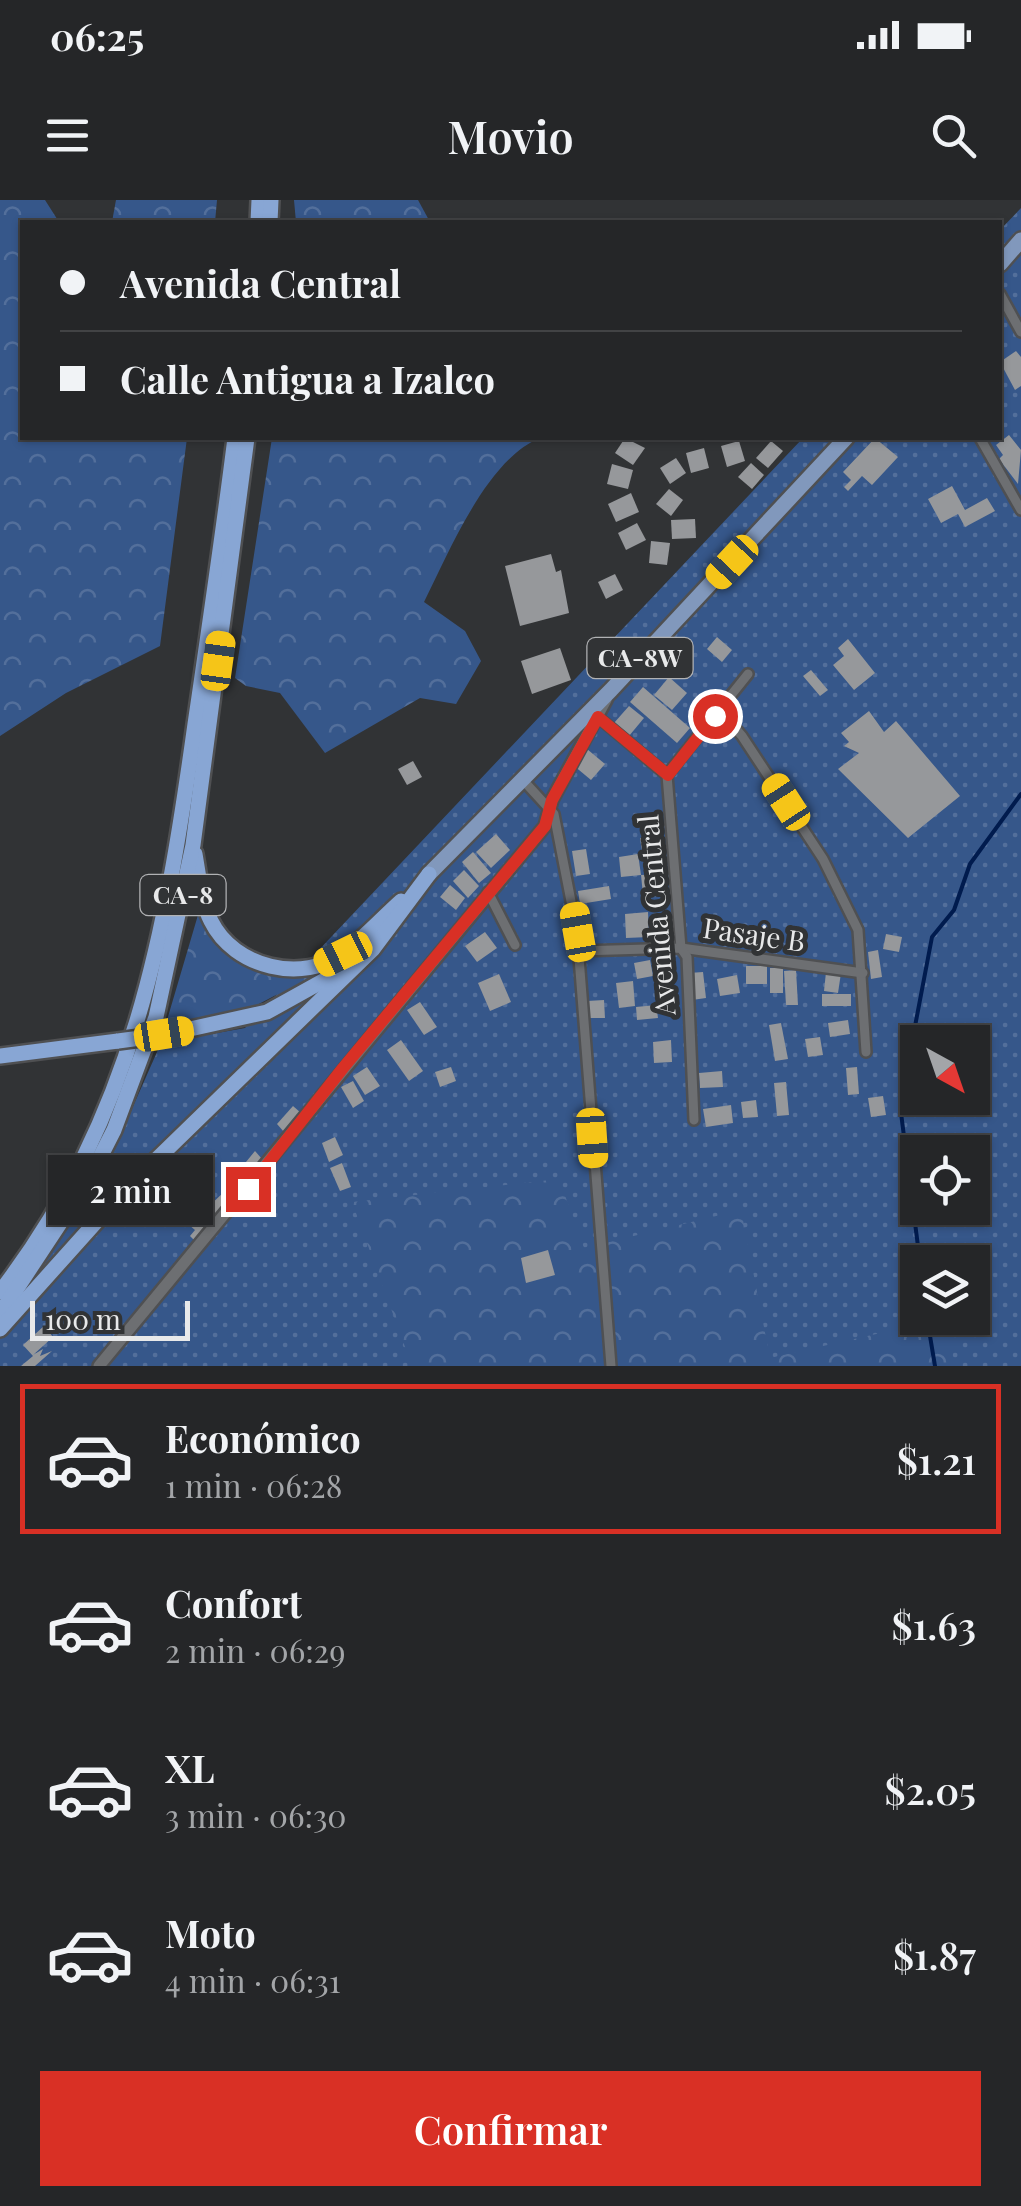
<!DOCTYPE html>
<html lang="es">
<head>
<meta charset="utf-8">
<style>
	:root { --surface:#252628; --page:#313234; --text:#f1f3f6; --muted:#a3a5a8; --line:#424345; --accent:#d93025 }
	body { margin:0; font-family:"Playfair Display",serif; background:var(--page); color:var(--text); height:100vh; display:flex; flex-direction:column; font-size:38px; white-space:nowrap }
	* { box-sizing:border-box; margin:0 }
	p { font-size:32px; color:var(--muted) }
	.icon { flex:none; width:55px; height:55px; fill:none; stroke:currentColor; stroke-width:2; stroke-linecap:round; stroke-linejoin:round }
	.map { position:relative; height:1166px; overflow:hidden }
	.details { display:flex; flex-direction:column; background:var(--surface); flex:1 }
	.details>* { flex:none }
	.guide { position:absolute; left:20px; top:20px; width:982px; height:220px; border-radius:0px; box-shadow:0 2px 8px #0004,0 0 0 2px var(--line); display:grid; align-content:center; height:220px; padding:0 40px; background:var(--surface) }
	.needle { width:65px; rotate:140deg }
	.tools { position:absolute; left:900px; top:825px; display:grid; gap:20px }
	.tools a { display:grid; place-items:center; width:90px; height:90px; border-radius:0px; background:var(--surface); box-shadow:0 2px 8px #0004,0 0 0 2px var(--line); font-size:50px }
	.scale { position:absolute; left:30px; bottom:25px; width:160px; box-sizing:border-box; padding-left:10px; border:5px solid #e8e9ea; border-top:0; font-size:28px; line-height:35px; white-space:nowrap; color:#e8e9ea; -webkit-text-stroke:8px #313335; paint-order:stroke }
	.end { position:absolute; width:45px; height:45px; margin:-22px; border:12px solid #d93025; background:#fff; box-shadow:0 0 0 5px #fff }
	.from { border-radius:50% }
	.bubble { position:absolute; height:70px; border-radius:0px; background:var(--surface); box-shadow:0 2px 8px #0004,0 0 0 2px var(--line); font-size:32px; font-weight:600; line-height:70px; text-align:center }
	.car { position:absolute; width:30px; height:60px; margin:-30px -15px; border-radius:12px; box-shadow:0 0 8px 2px #0007; background:linear-gradient(#f5c518 24%,#345 0 40%,#f5c518 0 76%,#345 0 86%,#f5c518 0) }
	.guide b { display:flex; align-items:center; gap:35px; height:95px; font-size:38px }
	.guide b+b { border-top:2px solid var(--line) }
	.guide i { width:25px; height:25px; background:var(--text) }
	ul { padding:18px 0 0; list-style:none }
	li { display:flex; align-items:center; gap:30px; height:150px; margin:0 20px 15px; padding:0 20px; border:5px solid transparent; border-radius:0px }
	li div { flex:1 }
	li b { display:block; font-size:38px }
	li em { font-style:normal; font-weight:600 }
	li.active { border-color:var(--accent) }
	li>.icon { width:90px; height:90px; stroke-width:1.5 }
	.cta { display:flex; gap:20px; margin-top:auto; padding:20px 40px }
	.cta a { flex:1; height:115px; border-radius:0px; background:var(--accent); color:#fff; font-size:40px; font-weight:600; line-height:115px; text-align:center }
	.status { display:flex; justify-content:space-between; align-items:center; height:70px; padding:0 50px; background:var(--surface); direction:ltr }
	.status svg { height:28px; fill:currentColor }
	header { display:flex; justify-content:space-between; align-items:center; height:130px; padding:0 40px; background:var(--surface); font-size:45px; font-weight:600 }
	.map>svg:first-child { display:block }
</style>
</head>
<body>
<div class="status"><b>06:25</b><svg viewBox="0 0 49 12"><path d="M0 12V9h3v3zM5 12V6h3v6zM10 12V3h3v9zM15 12V0h3v12zM26 1h20v11H26zM47 4h2v5h-2z"/></svg></div>
<header><svg class="icon" aria-label="menu" viewBox="0 0 24 24"><path d="M4 6h16M4 12h16M4 18h16"/></svg>Movio<svg class="icon" aria-label="search" viewBox="0 0 24 24"><circle cx="10" cy="10" r="6"/><path d="M15 15l6 6"/></svg></header>
<div class="map">
<svg width="1021" height="1166" viewBox="0 0 1021 1166">
	<defs>
		<pattern id="grass-dots" width="8" height="8" patternUnits="userSpaceOnUse" patternTransform="scale(2.5)"><rect width="8" height="8" fill="#36578a"/><path d="M2 2h.1M6 6h.1" fill="none" stroke="#536f9b" stroke-width="1.8" stroke-linecap="round"/></pattern>
		<pattern id="forest-crowns" width="20" height="18" patternUnits="userSpaceOnUse" patternTransform="scale(2.5)"><rect width="20" height="18" fill="#36578a"/><path d="M2 6a3 3 0 1 1 6 0M12 15a3 3 0 1 1 6 0" fill="none" stroke="#536f9b"/></pattern>
	</defs>
	<rect width="100%" height="100%" fill="#313335"/>
	<path fill="url(#grass-dots)" fill-rule="evenodd" d="M1021,8v1158h-1021v-81l100,-104 61,-138 84,-15 558,-590h197v-208zM918,842h54v56h-54zM918,952h54v56h-54zM918,1062h54v56h-54z"/>
	<g fill="url(#forest-crowns)">
		<polygon points="0,0 45,0 59,22 22,22 22,238 187,238 160,446 66,493 0,536"/>
		<polygon points="116,0 217,0 215,22 112,22"/>
		<polygon points="294,0 418,0 430,22 296,22"/>
		<path d="M272,238h268c-53,21 -91,114 -116,164l41,29 16,30 -25,43 -36,-6 -95,55 -45,-60 -34,-7 -11,-8z"/>
		<path d="M198,715c29,51 60,62 118,59l-61,32 -90,21z"/>
		<polygon points="559,979 584,1048 741,1010 770,1158 947,1118 954,1166 412,1166 352,1002"/>
	</g>
	<g fill="none" stroke-linecap="round" stroke-linejoin="round">
		<g stroke="#001b4e" stroke-width="4">
			<polyline points="920,1062 900,905 932,737 954,710 970,664 1021,594"/>
			<polyline points="927,1118 935,1166"/>
		</g>
	</g>
	<g fill="#96989b">
		<polygon points="1016,151 1021,157 1021,186 1015,190 1000,162"/>
		<polygon points="1009,235 1021,250 1018,284 999,259 1003,255 996,245"/>
		<polygon points="625,238 645,248 633,265 615,253"/>
		<polygon points="875,238 898,257 872,285 862,276 848,291 844,287 851,280 843,272"/>
		<polygon points="739,241 745,261 727,267 721,246"/>
		<polygon points="771,241 783,251 768,268 756,258"/>
		<polygon points="704,248 709,268 691,273 686,253"/>
		<polygon points="676,258 686,273 670,284 660,268"/>
		<polygon points="751,263 764,275 752,289 738,277"/>
		<polygon points="612,264 633,270 628,289 607,284"/>
		<polygon points="952,286 965,310 987,298 995,311 965,327 958,314 941,323 928,299"/>
		<polygon points="669,289 683,300 671,316 656,304"/>
		<polygon points="631,293 639,312 616,322 608,304"/>
		<polygon points="695,319 696,338 672,339 671,320"/>
		<polygon points="637,323 646,340 626,350 618,333"/>
		<polygon points="651,341 670,343 667,365 649,363"/>
		<polygon points="551,354 556,372 561,370 569,413 520,426 505,366"/>
		<polygon points="615,374 623,390 606,399 598,382"/>
		<polygon points="717,437 732,450 722,462 707,449"/>
		<polygon points="848,439 875,473 854,490 833,465 844,456 838,448"/>
		<polygon points="560,448 571,480 532,494 521,461"/>
		<polygon points="811,470 828,490 820,496 803,476"/>
		<polygon points="669,477 687,493 672,510 654,495"/>
		<polygon points="643,487 690,528 677,543 630,502"/>
		<polygon points="629,506 644,518 629,536 614,523"/>
		<polygon points="869,511 884,532 896,521 960,596 908,638 838,569 859,553 844,546 849,542 841,533"/>
		<polygon points="587,549 605,564 591,580 573,565"/>
		<polygon points="413,561 422,577 407,585 398,569"/>
		<polygon points="496,634 510,650 491,668 476,652"/>
		<polygon points="662,635 664,649 642,651 640,638"/>
		<polygon points="586,649 590,674 576,676 572,651"/>
		<polygon points="473,652 491,673 479,683 462,662"/>
		<polygon points="638,654 641,675 621,677 619,657"/>
		<polygon points="464,670 479,686 468,698 453,681"/>
		<polygon points="664,674 666,694 643,695 641,675"/>
		<polygon points="450,685 465,698 456,710 440,697"/>
		<polygon points="609,686 611,699 580,704 578,691"/>
		<polygon points="648,712 649,737 626,738 625,714"/>
		<polygon points="485,732 497,748 477,762 465,746"/>
		<polygon points="886,734 902,737 899,752 883,749"/>
		<polygon points="878,750 882,777 871,779 868,752"/>
		<polygon points="650,760 653,776 637,779 634,763"/>
		<rect x="746" y="766" width="21" height="18"/>
		<rect x="770" y="768" width="13" height="25"/>
		<polygon points="796,770 798,805 786,805 784,771"/>
		<polygon points="703,772 706,798 692,800 689,773"/>
		<polygon points="826,772 841,773 838,793 824,791"/>
		<polygon points="499,774 511,802 490,811 478,783"/>
		<polygon points="737,775 740,793 720,796 717,779"/>
		<polygon points="633,781 635,806 619,808 616,783"/>
		<rect x="822" y="794" width="29" height="12"/>
		<polygon points="604,800 605,818 588,818 587,801"/>
		<polygon points="420,802 437,827 424,835 407,810"/>
		<polygon points="656,805 658,818 637,820 636,807"/>
		<polygon points="848,820 850,834 830,837 828,823"/>
		<polygon points="781,823 788,859 775,861 769,825"/>
		<polygon points="820,837 823,855 808,857 805,839"/>
		<polygon points="401,840 423,871 409,881 387,850"/>
		<polygon points="671,840 672,862 654,863 653,842"/>
		<polygon points="367,867 380,886 365,895 353,876"/>
		<polygon points="451,867 456,881 440,887 435,872"/>
		<polygon points="857,867 859,894 848,895 846,868"/>
		<polygon points="722,871 723,887 700,888 699,873"/>
		<polygon points="353,881 364,901 353,908 341,887"/>
		<polygon points="786,882 789,915 777,916 774,883"/>
		<polygon points="883,896 886,915 871,917 868,898"/>
		<polygon points="756,900 758,917 743,918 741,902"/>
		<polygon points="731,905 733,923 706,927 703,909"/>
		<polygon points="293,906 301,913 284,932 277,924"/>
		<polygon points="335,937 343,955 329,962 322,943"/>
		<polygon points="255,951 262,959 242,975 246,979 236,988 223,990"/>
		<polygon points="342,963 351,987 340,991 330,968"/>
		<polygon points="225,991 231,997 194,1040 190,1036 195,1030 189,1025"/>
		<polygon points="548,1050 555,1075 526,1083 521,1058"/>
		<polygon points="44,1126 53,1137 33,1155 43,1149 40,1156 52,1151 35,1166 21,1166 33,1156 23,1145"/>
	</g>
	<g fill="none" stroke-linecap="round" stroke-linejoin="round">
		<g stroke="#4f5052" stroke-width="14">
			<g id="minor">
				<polyline points="1000,94 1021,132"/>
				<polyline points="980,238 1021,310"/>
				<polyline points="715,516 729,521 742,536 823,659 858,730 866,852"/>
				<polyline points="598,517 667,575"/>
				<polyline points="522,579 554,614 577,732 611,1166"/>
				<polyline points="488,692 515,745"/>
				<polyline points="579,751 681,748 863,773"/>
				<polyline points="694,920 687,757 681,748 667,575 748,474"/>
			</g>
		</g>
		<g stroke="#4f5052" stroke-width="16">
			<polyline id="tertiary" points="99,1166 545,626 552,600 606,500"/>
		</g>
		<g stroke="#4f5052" stroke-width="20">
			<g id="primary">
				<polyline points="1000,64 1021,40"/>
				<polyline points="429,674 611,490 846,238"/>
			</g>
		</g>
		<g stroke="#4f5052" stroke-width="20">
			<g id="trunk">
				<polyline points="258,22 259,0"/>
				<polyline points="270,22 271,0"/>
				<path d="M195,654c4,22 6,47 16,67 23,47 92,63 133,32 20,-15 38,-35 57,-52"/>
				<polyline points="163,835 267,812 339,772"/>
				<polyline points="0,856 118,841"/>
				<path d="M0,1092c133,-171 166,-359 195,-568 14,-95 28,-191 40,-286"/>
				<polyline points="0,1114 89,979 114,930 156,817 193,645 247,238"/>
				<polyline points="0,1129 121,994 373,749 429,674"/>
			</g>
		</g>
		<use href="#minor" stroke="#6d6f72" stroke-width="9"/>
		<use href="#tertiary" stroke="#6d6f72" stroke-width="11"/>
		<use href="#primary" stroke="#8198bc" stroke-width="15"/>
		<use href="#trunk" stroke="#88a6d4" stroke-width="15"/>
		<g stroke="#4f5052" stroke-width="20" stroke-linecap="butt">
			<polyline id="trunk-bridge" points="118,841 163,835"/>
		</g>
		<use href="#trunk-bridge" stroke="#88a6d4" stroke-width="15"/>
	</g>
	<g fill="none" stroke-linecap="round" stroke-linejoin="round">
		<polyline stroke="#d93025" stroke-width="12" points="248,989 343,868 545,626 552,600 598,517 668,575 715,516"/>
	</g>
	<g text-anchor="middle" stroke-width="10" stroke-linejoin="round" paint-order="stroke">
		<g fill="#313335" stroke="#b1b2b4" stroke-width="2.5">
			<rect x="587.5" y="438" width="105" height="40" rx="8"/>
			<rect x="140.5" y="675" width="85" height="40" rx="8"/>
		</g>
		<g font-size="25" font-weight="bold" fill="#e8e9ea">
			<text x="640" y="467">CA-8W</text>
			<text x="183" y="704">CA-8</text>
		</g>
		<g font-size="28" fill="#e8e9ea" stroke="#313335">
			<text transform="translate(657 715) rotate(-95)" y="10">Avenida Central</text>
			<text transform="translate(754 735) rotate(8)" y="10">Pasaje B</text>
		</g>
	</g>
</svg>
<div class="tools">
<a><svg class="needle" viewBox="-14 -14 28 28"><path d="M0-13l5 13h-10z" fill="#e53935"/><path d="M0 13l5-13h-10z" fill="#a3a5a8"/></svg></a>
<a><svg class="icon" aria-label="locate" viewBox="0 0 24 24"><circle cx="12" cy="12" r="6"/><path d="M12 2v4M12 18v4M2 12h4M18 12h4"/></svg></a>
<a><svg class="icon" aria-label="layers" viewBox="0 0 24 24"><path d="M12 4l9 5-9 5-9-5zM3 14l9 5 9-5"/></svg></a>
</div>
<div class="scale">100 m</div>
<i class="end from" style="left:715px;top:516px"></i>
<i class="end" style="left:248px;top:989px"></i>
<div class="bubble" style="left:48px;top:955px;width:165px">2 min</div>
<i class="car" style="left:732px;top:362px;rotate:223deg"></i>
<i class="car" style="left:218px;top:461px;rotate:8deg"></i>
<i class="car" style="left:786px;top:602px;rotate:327deg"></i>
<i class="car" style="left:578px;top:732px;rotate:350deg"></i>
<i class="car" style="left:343px;top:754px;rotate:244deg"></i>
<i class="car" style="left:164px;top:834px;rotate:81deg"></i>
<i class="car" style="left:592px;top:938px;rotate:176deg"></i>
<div class="guide">
<b><i class="from"></i>Avenida Central</b>
<b><i></i>Calle Antigua a Izalco</b>
</div>
</div>
<section class="details">
<ul>
<li class="active"><svg class="icon" aria-label="car" viewBox="0 0 24 24"><path d="M5 17H2v-5l4-1 3-4h7l3 4 3 1v5h-3M9 17h6M6 11h13"/><circle cx="7" cy="17" r="2"/><circle cx="17" cy="17" r="2"/></svg><div><b>Económico</b><p>1 min · 06:28</p></div><em>$1.21</em></li>
<li><svg class="icon" aria-label="car" viewBox="0 0 24 24"><path d="M5 17H2v-5l4-1 3-4h7l3 4 3 1v5h-3M9 17h6M6 11h13"/><circle cx="7" cy="17" r="2"/><circle cx="17" cy="17" r="2"/></svg><div><b>Confort</b><p>2 min · 06:29</p></div><em>$1.63</em></li>
<li><svg class="icon" aria-label="car" viewBox="0 0 24 24"><path d="M5 17H2v-5l4-1 3-4h7l3 4 3 1v5h-3M9 17h6M6 11h13"/><circle cx="7" cy="17" r="2"/><circle cx="17" cy="17" r="2"/></svg><div><b>XL</b><p>3 min · 06:30</p></div><em>$2.05</em></li>
<li><svg class="icon" aria-label="car" viewBox="0 0 24 24"><path d="M5 17H2v-5l4-1 3-4h7l3 4 3 1v5h-3M9 17h6M6 11h13"/><circle cx="7" cy="17" r="2"/><circle cx="17" cy="17" r="2"/></svg><div><b>Moto</b><p>4 min · 06:31</p></div><em>$1.87</em></li>
</ul>
<div class="cta"><a>Confirmar</a></div>
</section>
</body>
</html>
